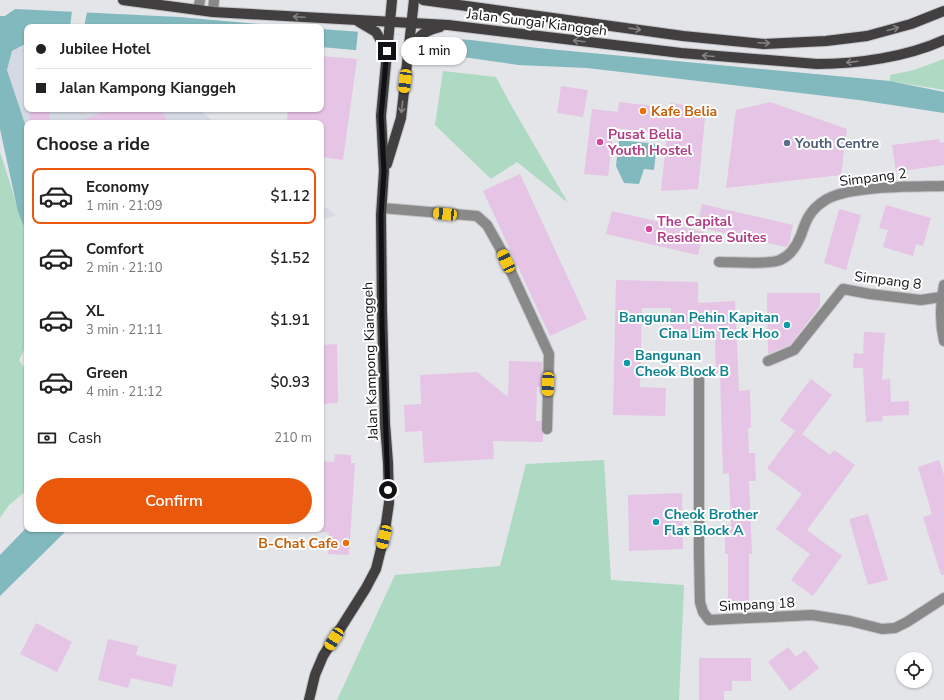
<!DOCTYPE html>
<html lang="en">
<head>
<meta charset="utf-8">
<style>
	:root { --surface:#fff; --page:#f6f6f6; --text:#222; --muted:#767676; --line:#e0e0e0; --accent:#ea580c }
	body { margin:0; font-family:"Nunito Sans",sans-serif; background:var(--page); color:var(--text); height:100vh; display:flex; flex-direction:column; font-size:15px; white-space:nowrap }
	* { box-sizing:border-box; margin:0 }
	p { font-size:13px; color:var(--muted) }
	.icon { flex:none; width:22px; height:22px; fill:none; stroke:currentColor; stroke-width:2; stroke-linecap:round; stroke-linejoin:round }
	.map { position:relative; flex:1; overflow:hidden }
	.drawer { position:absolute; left:24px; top:120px; width:300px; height:412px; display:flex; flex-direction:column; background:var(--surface); border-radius:8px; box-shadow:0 1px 3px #0004 }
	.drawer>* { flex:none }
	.banner { position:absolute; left:24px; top:24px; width:300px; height:88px; border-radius:8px; box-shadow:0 1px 3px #0004; display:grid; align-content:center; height:88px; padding:0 12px; background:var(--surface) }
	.controls { position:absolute; left:896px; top:652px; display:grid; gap:8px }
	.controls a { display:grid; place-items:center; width:36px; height:36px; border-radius:50%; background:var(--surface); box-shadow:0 1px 3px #0004; font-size:20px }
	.end { position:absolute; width:18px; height:18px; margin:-9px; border:5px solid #101112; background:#fff; box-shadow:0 0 0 2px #fff }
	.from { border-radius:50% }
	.bubble { position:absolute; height:28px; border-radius:14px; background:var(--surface); box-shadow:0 1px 3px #0004; font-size:13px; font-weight:600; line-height:28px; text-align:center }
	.car { position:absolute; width:12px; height:24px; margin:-12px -6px; border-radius:5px; box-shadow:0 0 3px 1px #0007; background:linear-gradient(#f5c518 24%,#345 0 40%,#f5c518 0 76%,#345 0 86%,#f5c518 0) }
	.banner b { display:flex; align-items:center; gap:14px; height:38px; font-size:15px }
	.banner b+b { border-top:1px solid var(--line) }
	.banner i { width:10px; height:10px; background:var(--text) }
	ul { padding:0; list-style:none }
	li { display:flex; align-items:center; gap:12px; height:56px; margin:0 8px 6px; padding:0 4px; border:2px solid transparent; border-radius:8px }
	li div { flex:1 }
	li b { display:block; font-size:15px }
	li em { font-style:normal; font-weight:600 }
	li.current { border-color:var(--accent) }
	li>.icon { width:36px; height:36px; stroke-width:1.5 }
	h2 { padding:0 12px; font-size:18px; line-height:48px }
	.pay { display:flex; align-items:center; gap:10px; height:44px; padding:0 12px; font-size:15px }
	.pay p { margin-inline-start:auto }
	.button { display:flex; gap:8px; margin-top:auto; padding:8px 12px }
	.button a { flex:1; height:46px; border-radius:24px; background:var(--accent); color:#fff; font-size:16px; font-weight:600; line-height:46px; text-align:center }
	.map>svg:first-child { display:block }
</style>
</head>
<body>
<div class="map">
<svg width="944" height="700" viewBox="0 0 944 700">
	<rect width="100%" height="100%" fill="#e4e5e8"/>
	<g fill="#d5d9e3">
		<polygon points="27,43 27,109 198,109 216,123 27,123 27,130 7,70 12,51"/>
		<polygon points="321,204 336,215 321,220"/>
	</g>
	<g fill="#aed9c2">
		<polygon points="944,59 944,90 890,81 890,75 914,70"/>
		<polygon points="443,71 496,77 511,105 568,203 517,162 491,179 435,125"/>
		<polygon points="0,152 27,237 27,344 19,360 27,372 27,490 9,505 0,518"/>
		<polygon points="604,460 611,580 684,585 679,700 337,700 395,575 500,566 526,464"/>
	</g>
	<g fill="#82b9be">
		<polygon points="15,9 179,17 295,27 27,27 27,43 12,51 7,70 27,130 27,234 18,212 0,129 0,16 5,16"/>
		<polygon points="321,29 471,40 538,48 890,81 944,92 944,113 859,100 587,68 518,65 442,54 410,55 321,47"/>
		<polygon points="619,140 657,144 654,170 644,169 639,184 624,183 616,166"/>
		<polygon points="27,527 27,529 68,529 0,596 0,555"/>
	</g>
	<g fill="#e4e5e8">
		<polygon points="72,11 87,12 84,27 70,27"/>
		<polygon points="358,31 414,36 410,55 356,51"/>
	</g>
	<g fill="#e5c4e5">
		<polygon points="321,56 357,59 343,160 321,157 321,123 287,123 288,109 321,109"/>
		<polygon points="561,86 588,90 583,117 557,113"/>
		<polygon points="619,102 670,108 670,103 706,108 698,189 661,191 667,134 614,128 608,176 584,174 592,109 618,112"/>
		<polygon points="770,102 847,129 841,175 726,188 736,110"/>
		<polygon points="30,109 50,109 49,123 29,123"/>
		<polygon points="110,109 162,109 168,123 77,123"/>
		<polygon points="939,139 940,143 944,142 944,165 896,172 892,145"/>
		<polygon points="520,174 587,319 550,336 483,191"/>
		<polygon points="702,204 793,225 789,244 786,247 697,227"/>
		<polygon points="886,205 931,218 923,246 916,244 913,256 883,247 888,230 879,228"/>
		<polygon points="839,209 861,215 846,270 824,263"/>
		<polygon points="612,211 704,232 698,255 606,234"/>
		<polygon points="616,280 698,282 698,303 735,301 739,391 750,390 751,428 748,428 749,453 755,453 756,481 749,481 752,554 749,554 749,601 728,601 728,554 725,554 725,525 731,525 729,473 723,474 720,373 716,373 715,339 671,338 671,308 642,308 640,387 666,388 665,416 613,415"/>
		<polygon points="767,293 820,293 820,306 790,345 768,354"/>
		<polygon points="864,332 885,333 882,380 890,379 891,402 909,401 909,415 882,416 883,421 866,422 863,368 853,368 854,353 863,354"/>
		<polygon points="337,344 338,403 321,404 321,345"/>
		<polygon points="509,361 542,362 542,387 537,387 536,421 541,421 541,429 543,434 543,442 493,441 494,459 424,463 422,431 405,432 404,405 421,404 420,375 477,372 508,397"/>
		<polygon points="811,379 832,395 802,434 830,455 834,450 855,465 807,530 842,556 813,596 791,580 810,554 776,529 802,494 767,468 795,431 780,420"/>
		<polygon points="335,454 351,455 351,463 355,463 349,555 328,554 329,533 321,532 321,461 334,462"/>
		<polygon points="939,460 944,475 944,575 941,575 923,517 932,514 918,467"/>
		<polygon points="682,493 683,549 629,551 628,495"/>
		<polygon points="868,514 888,580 868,585 849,519"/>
		<polygon points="36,623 72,642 57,672 20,654"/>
		<polygon points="108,639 138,646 136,655 177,665 172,687 131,678 128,688 98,680"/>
		<polygon points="788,647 796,657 805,650 819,668 790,691 768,662"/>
		<polygon points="699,658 751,658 751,681 732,681 732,691 724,691 724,700 699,700"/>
	</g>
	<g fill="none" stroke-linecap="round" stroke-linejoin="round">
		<g stroke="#c2c3c6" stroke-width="12">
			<g id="minor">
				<polyline points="198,10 200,0"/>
				<polyline points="213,12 214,0"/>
				<polyline points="382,208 477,216 487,225 500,248 549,354 547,429"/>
				<path d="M719,262c13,0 50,3 61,-2 10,-4 17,-15 21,-25 5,-15 9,-25 23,-34 23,-16 91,-14 120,-15"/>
				<path d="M944,285c-4,19 -4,38 0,56"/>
				<polyline points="768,361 794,350 843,289 870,294 921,300 941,297"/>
				<polyline points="699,378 699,554 700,602 703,612 709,620 812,615 850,621 882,629 895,628 907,622 944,598"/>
			</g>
		</g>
		<g stroke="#c2c3c6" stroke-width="12">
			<g id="major">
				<path d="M123,0l90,12 235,13 233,28 136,11c40,0 90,-7 127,-24"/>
				<polyline points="423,0 683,36 764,44 826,41 867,36 911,24 944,11"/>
				<polyline points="359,22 376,32 387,51"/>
				<path d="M410,50c7,-13 15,-20 30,-23"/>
				<polyline points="387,164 401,118 414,0"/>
				<polyline points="309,700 315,675 323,656 366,588 376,569 384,537 389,503 388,463 385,424 382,310 381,215 384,171 381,116 392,0"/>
			</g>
		</g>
		<use href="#minor" stroke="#8a8989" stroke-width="10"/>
		<use href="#major" stroke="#423f40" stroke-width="10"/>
	</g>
	<defs><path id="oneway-shaft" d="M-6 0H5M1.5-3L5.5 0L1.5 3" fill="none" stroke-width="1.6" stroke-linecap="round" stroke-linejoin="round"/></defs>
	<g stroke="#848283">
		<use href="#oneway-shaft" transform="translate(299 17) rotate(-177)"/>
		<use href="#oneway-shaft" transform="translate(635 29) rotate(8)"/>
		<use href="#oneway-shaft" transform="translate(893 29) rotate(-15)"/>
		<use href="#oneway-shaft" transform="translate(579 41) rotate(-173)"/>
		<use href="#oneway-shaft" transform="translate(764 43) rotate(2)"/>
		<use href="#oneway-shaft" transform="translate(708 56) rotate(-175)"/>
		<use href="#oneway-shaft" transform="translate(852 62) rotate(173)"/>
		<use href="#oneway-shaft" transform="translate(402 107) rotate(97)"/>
	</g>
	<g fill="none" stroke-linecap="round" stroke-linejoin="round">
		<polyline stroke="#101112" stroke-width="5" points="387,51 381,116 384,171 381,215 382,326 388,490"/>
	</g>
	<g fill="#e8710a" stroke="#fff" stroke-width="1.5">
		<circle cx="643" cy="111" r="4"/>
		<circle cx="346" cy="543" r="4"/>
	</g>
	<g fill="#d1479c" stroke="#fff" stroke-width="1.5">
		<circle cx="600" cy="142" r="4"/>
		<circle cx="649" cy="229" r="4"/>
	</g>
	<circle fill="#5c6f8a" stroke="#fff" stroke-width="1.5" cx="787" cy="143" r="4"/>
	<g fill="#0f9aa8" stroke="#fff" stroke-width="1.5">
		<circle cx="787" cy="325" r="4"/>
		<circle cx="627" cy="363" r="4"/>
		<circle cx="656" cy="522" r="4"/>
	</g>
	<g text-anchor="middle" stroke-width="4" stroke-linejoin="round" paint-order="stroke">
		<g font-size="14" fill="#101112" stroke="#fff">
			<text transform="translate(537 22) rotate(7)" y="5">Jalan Sungai Kianggeh</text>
			<text transform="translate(873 177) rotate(-7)" y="5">Simpang 2</text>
			<text transform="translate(888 280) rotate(7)" y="5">Simpang 8</text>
			<text transform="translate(370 361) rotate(-92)" y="5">Jalan Kampong Kianggeh</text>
			<text transform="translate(757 604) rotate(-3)" y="5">Simpang 18</text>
		</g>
		<g font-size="14" font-weight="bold" fill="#c56008" stroke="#fff" text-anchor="start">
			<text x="651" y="116">Kafe Belia</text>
			<text x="338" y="548" text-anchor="end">B-Chat Cafe</text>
		</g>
		<g font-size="14" font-weight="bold" fill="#b23c85" stroke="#fff" text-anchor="start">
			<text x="608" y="139">Pusat Belia<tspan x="608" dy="16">Youth Hostel</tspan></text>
			<text x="657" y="226">The Capital<tspan x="657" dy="16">Residence Suites</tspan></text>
		</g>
		<g font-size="14" font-weight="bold" fill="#4e5e75" stroke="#fff" text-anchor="start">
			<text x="795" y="148">Youth Centre</text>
		</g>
		<g font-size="14" font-weight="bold" fill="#0d838f" stroke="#fff" text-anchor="start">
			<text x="779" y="322" text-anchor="end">Bangunan Pehin Kapitan<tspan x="779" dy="16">Cina Lim Teck Hoo</tspan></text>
			<text x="635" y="360">Bangunan<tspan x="635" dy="16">Cheok Block B</tspan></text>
			<text x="664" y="519">Cheok Brother<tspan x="664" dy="16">Flat Block A</tspan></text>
		</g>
	</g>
</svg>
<div class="controls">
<a><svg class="icon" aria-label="locate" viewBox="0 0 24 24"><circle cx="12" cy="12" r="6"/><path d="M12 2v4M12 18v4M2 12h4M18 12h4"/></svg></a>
</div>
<i class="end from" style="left:388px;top:490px"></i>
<i class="end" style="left:387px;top:51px"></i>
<div class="bubble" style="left:401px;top:37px;width:66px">1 min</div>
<i class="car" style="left:405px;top:81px;rotate:187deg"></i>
<i class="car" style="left:445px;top:214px;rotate:275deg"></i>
<i class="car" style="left:506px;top:261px;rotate:335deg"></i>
<i class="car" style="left:548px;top:384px;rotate:182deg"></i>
<i class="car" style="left:384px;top:537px;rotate:194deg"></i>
<i class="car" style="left:334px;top:639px;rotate:213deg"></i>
<div class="banner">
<b><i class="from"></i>Jubilee Hotel</b>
<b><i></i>Jalan Kampong Kianggeh</b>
</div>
<section class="drawer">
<h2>Choose a ride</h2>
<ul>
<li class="current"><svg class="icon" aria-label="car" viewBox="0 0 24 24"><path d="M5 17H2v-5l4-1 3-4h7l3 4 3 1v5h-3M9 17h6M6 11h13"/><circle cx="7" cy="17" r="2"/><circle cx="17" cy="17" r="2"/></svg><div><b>Economy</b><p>1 min · 21:09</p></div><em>$1.12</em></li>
<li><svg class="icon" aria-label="car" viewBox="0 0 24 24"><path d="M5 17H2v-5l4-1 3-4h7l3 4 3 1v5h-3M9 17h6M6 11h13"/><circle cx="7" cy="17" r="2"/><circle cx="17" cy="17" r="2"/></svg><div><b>Comfort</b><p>2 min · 21:10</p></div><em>$1.52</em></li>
<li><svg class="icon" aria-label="car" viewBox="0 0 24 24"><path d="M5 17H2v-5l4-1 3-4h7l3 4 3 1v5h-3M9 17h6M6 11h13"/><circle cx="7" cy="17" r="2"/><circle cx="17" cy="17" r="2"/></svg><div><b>XL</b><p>3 min · 21:11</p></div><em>$1.91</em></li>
<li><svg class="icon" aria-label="car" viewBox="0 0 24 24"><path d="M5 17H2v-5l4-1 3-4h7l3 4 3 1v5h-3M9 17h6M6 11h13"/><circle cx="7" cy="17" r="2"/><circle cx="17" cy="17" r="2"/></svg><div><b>Green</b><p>4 min · 21:12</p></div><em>$0.93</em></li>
</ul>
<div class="pay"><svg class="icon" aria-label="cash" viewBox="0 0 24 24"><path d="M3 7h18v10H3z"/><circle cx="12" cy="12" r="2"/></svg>Cash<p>210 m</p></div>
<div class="button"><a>Confirm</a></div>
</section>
</div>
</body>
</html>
